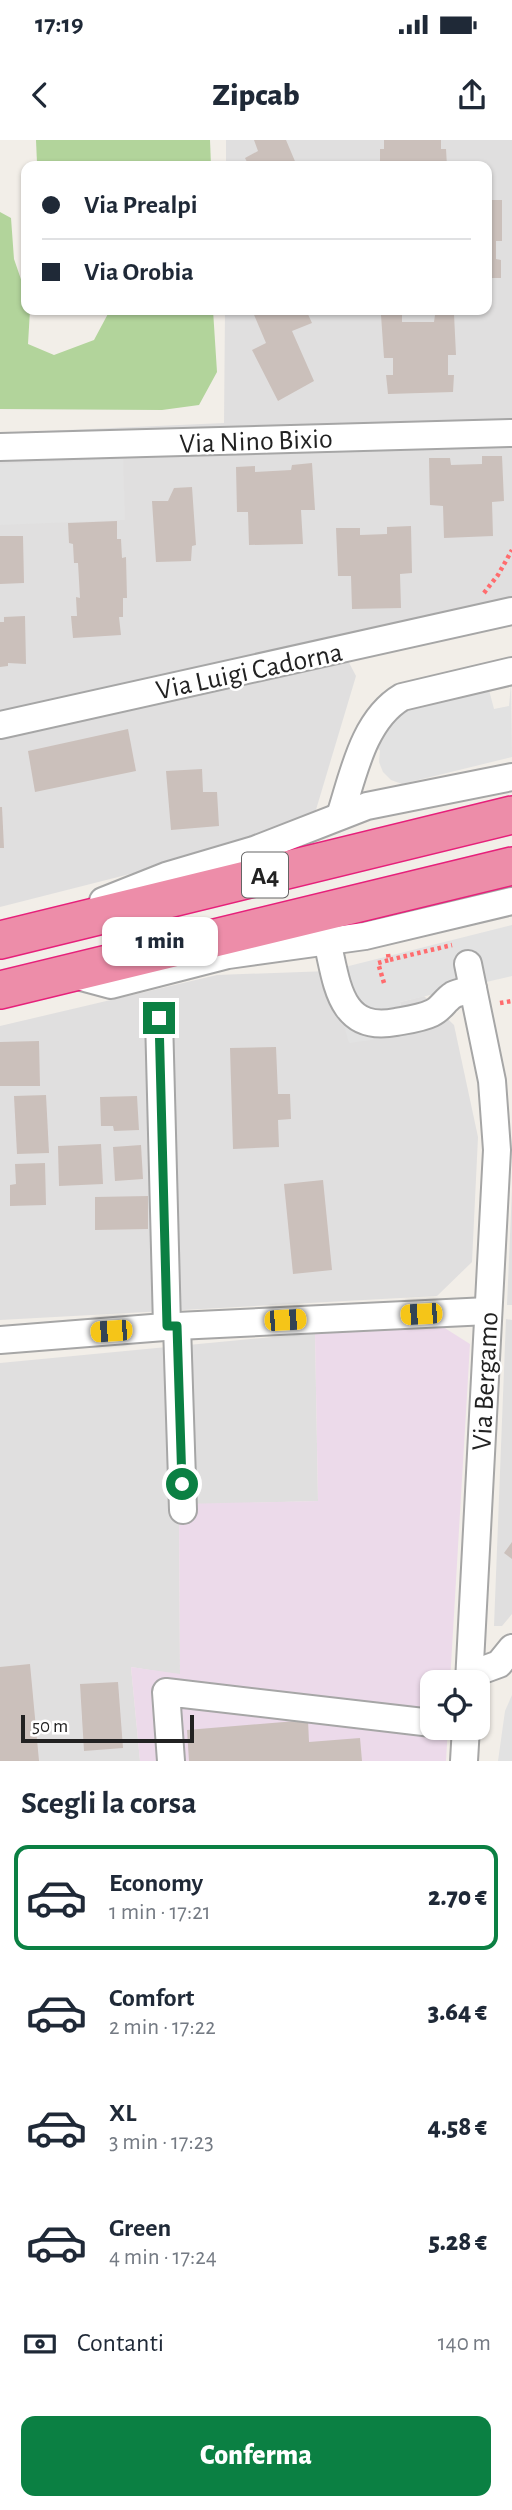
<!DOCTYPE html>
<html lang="it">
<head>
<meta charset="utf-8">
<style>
	:root { --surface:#fff; --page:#f6f6f7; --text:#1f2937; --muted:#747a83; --line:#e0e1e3; --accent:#0b8043 }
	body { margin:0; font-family:"Alegreya Sans",sans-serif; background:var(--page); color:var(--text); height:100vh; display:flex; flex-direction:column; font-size:26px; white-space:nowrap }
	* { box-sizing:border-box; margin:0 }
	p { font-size:23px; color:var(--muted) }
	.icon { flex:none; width:38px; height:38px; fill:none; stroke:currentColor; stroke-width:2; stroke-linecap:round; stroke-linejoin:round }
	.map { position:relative; height:1621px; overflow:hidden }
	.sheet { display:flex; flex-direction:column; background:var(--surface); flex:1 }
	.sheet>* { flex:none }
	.hud { position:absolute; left:21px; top:21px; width:471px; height:154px; border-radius:14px; box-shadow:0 2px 5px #0004; display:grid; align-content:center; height:154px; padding:0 21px; background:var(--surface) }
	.fabs { position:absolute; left:420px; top:1530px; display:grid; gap:14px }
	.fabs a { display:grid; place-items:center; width:70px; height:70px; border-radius:14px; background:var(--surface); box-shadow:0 2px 5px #0004; font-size:35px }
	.scale { position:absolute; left:21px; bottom:18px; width:173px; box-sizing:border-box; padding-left:7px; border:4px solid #222; border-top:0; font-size:19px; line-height:24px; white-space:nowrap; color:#222; -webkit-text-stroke:5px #fff; paint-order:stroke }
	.end { position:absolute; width:32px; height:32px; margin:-16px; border:9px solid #0b8043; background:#fff; box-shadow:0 0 0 4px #fff }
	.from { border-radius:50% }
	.bubble { position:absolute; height:49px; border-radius:14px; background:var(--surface); box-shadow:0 2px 5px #0004; font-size:23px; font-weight:800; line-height:49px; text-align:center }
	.car { position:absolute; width:21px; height:42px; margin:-21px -10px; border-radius:9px; box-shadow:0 0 5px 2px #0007; background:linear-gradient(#f5c518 24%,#345 0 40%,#f5c518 0 76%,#345 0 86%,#f5c518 0) }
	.hud b { display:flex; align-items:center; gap:24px; height:66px; font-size:26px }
	.hud b+b { border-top:2px solid var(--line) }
	.hud i { width:18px; height:18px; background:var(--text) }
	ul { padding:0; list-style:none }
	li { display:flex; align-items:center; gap:21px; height:105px; margin:0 14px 10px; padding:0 7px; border:4px solid transparent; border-radius:14px }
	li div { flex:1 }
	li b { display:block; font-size:26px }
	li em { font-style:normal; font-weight:800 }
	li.current { border-color:var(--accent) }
	li>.icon { width:63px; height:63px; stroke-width:1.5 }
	h2 { padding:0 21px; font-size:32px; line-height:84px }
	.pay { display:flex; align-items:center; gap:18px; height:77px; padding:0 21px; font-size:26px }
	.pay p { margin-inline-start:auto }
	.action { display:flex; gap:14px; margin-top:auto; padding:14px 21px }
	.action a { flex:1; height:80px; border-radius:14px; background:var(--accent); color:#fff; font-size:28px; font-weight:800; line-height:80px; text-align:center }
	.status { display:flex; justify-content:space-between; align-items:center; height:49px; padding:0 35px; background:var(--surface); direction:ltr }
	.status svg { height:19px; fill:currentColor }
	header { display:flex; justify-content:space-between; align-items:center; height:91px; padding:0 21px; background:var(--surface); font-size:32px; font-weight:800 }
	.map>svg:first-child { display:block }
</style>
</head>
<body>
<div class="status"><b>17:19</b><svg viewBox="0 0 49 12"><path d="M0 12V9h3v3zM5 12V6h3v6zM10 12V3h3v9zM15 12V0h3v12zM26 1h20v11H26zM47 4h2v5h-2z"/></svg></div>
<header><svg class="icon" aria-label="back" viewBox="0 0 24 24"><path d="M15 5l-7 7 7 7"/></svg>Zipcab<svg class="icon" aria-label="share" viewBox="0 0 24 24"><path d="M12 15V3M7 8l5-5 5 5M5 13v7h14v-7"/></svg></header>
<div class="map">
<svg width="512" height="1621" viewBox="0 0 512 1621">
	<rect width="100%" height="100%" fill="#f2eee8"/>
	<g fill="#e0dfdf">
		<polygon points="226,0 512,0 512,465 0,579 0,293 224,283 225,170 486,170 486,26 226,26"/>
		<polygon points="345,515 356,536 315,673 236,707 0,767 0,593"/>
		<polygon points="329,831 408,894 400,862 424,856 454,885 478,997 472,1122 437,1156 0,1180 0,886 217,835"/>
		<polygon points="512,1050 512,1165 507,1165"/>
		<polygon points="506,1179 512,1180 512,1474 502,1486 494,1486"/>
		<polygon points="315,1193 318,1361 179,1365 180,1535 131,1527 140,1621 0,1621 0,1223"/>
	</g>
	<polygon fill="#ecdaea" points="440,1185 470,1204 450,1542 432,1542 432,1587 448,1587 446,1621 140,1621 131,1527 180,1534 179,1364 318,1361 315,1193"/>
	<g fill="#b2d49b">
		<polygon points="36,0 210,0 211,26 42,26 37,23"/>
		<polygon points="0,72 11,78 14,119 26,154 26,170 30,170 28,204 54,215 94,200 110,170 213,170 217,232 199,265 162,270 0,269"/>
	</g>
	<g fill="#e2e2e2">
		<polygon points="123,319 125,380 0,385 0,324"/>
		<polygon points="511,544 512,617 402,644 391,640 383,632 379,622 380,610 374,608 384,586 411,567 489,550 494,569 509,566"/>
		<polygon points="512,785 512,836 400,862 408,895 349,903 329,831"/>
		<polygon points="512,1555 512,1621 498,1621 505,1571"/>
	</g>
	<g fill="#cbc0bb">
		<polygon points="254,0 286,0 297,26 249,26 245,18 258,11"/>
		<polygon points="384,0 441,0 441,9 446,9 447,26 380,26 380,9 384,9"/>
		<polygon points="486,60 502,60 502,101 496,101 496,119 501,120 501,138 486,138"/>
		<polygon points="252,170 306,170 312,183 292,191 314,241 278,261 252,210 266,203"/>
		<polygon points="402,174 402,182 434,182 435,175 454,174 456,215 448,215 448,235 454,235 453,252 388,254 386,235 393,235 393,218 384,218 381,175"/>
		<polygon points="482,316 502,316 504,361 492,362 493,396 444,398 443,366 430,365 429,318 450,318 451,325 482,324"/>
		<polygon points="312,323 315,370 301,370 303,404 249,405 248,372 237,372 236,327 255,326 255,332 291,330 292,325"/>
		<polygon points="192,347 196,405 192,406 191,421 156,422 152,361 168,361 174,348"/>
		<polygon points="117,381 117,399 121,399 122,418 126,417 127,458 123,458 123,477 119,477 121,495 73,498 71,476 77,476 76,457 80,458 78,423 74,423 73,404 69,403 68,383"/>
		<polygon points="411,386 412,433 400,434 401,468 352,469 351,436 338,436 336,388 360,388 360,395 387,394 387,387"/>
		<polygon points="0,396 23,396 24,443 0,444"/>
		<polygon points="25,476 26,524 8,523 8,526 0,527 0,482 4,482 4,477"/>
		<polygon points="128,589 136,631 35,652 28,611"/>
		<polygon points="202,629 203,652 217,652 219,686 171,690 166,631"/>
		<polygon points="0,667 2,667 4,708 0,708"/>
		<polygon points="39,901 40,946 0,946 0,902"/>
		<polygon points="276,907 278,954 290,954 291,979 278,980 279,1007 233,1009 230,908"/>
		<polygon points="46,955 49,1013 17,1014 14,956"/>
		<polygon points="137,956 139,990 114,991 113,986 101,986 100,957"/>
		<polygon points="101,1004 103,1044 59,1046 58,1006"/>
		<polygon points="141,1005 143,1039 115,1041 113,1007"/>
		<polygon points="45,1023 46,1065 10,1066 10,1045 16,1044 15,1024"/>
		<polygon points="323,1040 332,1130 293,1134 284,1044"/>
		<polygon points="148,1056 148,1089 95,1090 95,1057"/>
		<polygon points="512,1402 512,1419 504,1413"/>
		<polygon points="30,1524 39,1621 0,1621 0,1527"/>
		<polygon points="118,1542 123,1608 84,1611 80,1544"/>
		<polygon points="308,1580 309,1602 360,1598 362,1621 189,1621 187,1590"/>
	</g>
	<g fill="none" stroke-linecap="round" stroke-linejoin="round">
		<g stroke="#a6a6a6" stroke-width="30">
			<g id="minor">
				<polyline points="0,307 512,293"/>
				<polyline points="0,585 512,471"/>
				<path d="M340,676c13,-40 23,-96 62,-119l110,-26"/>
				<polyline points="103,761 166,736 254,710 367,666 512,637"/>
				<path d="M327,801c10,41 12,92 69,81 11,-2 26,-4 36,-9 9,-4 13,-13 21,-18 6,-3 14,-4 20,-6"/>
				<polyline points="468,824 492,941 497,1010 469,1542"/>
				<polyline points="70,834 111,845 228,815 365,796 512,761"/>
				<polyline points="159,878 167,1186"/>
				<polyline points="177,1186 183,1370"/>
				<polyline points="0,1200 177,1186 488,1171"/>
				<polyline points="469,1535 499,1524 512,1508"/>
				<polyline points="171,1621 166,1552 432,1583"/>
				<polyline points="464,1621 466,1587"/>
			</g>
		</g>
		<g stroke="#e6207a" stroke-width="40">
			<g id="highway">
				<polyline points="0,800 512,675"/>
				<polyline points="0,850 512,726"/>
			</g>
		</g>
		<g stroke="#ff6c6e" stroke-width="4.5" stroke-dasharray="3.5 3.5" stroke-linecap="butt">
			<polyline points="484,453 498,435 512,410"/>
			<polyline points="388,814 389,820 452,805"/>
			<polyline points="384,843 378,823 389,820"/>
			<polyline points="500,863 512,861"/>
		</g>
		<use href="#minor" stroke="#fff" stroke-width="26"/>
		<use href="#highway" stroke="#ed8da9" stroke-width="37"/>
	</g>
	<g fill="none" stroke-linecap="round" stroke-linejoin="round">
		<polyline stroke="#0b8043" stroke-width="9" points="159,878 167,1186 177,1186 182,1344"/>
	</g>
	<g text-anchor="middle" stroke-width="5" stroke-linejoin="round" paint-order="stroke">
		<rect fill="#fff" stroke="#646464" stroke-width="2" x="242" y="712.5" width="46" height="45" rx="5"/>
		<g font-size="26" font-weight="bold" fill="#222">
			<text x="265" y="744">A4</text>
		</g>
		<g font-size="28" fill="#222" stroke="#fff">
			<text transform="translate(256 300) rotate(-2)" y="10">Via Nino Bixio</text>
			<text transform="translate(249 530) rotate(-12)" y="10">Via Luigi Cadorna</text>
			<text transform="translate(484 1241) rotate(-87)" y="10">Via Bergamo</text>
		</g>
	</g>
</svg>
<div class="fabs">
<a><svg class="icon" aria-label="locate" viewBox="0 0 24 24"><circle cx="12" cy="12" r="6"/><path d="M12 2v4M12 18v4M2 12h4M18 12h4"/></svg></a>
</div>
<div class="scale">50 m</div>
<i class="end from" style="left:182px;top:1344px"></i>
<i class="end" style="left:159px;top:878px"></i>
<div class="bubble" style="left:102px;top:777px;width:116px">1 min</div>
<i class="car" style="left:421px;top:1174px;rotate:267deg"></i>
<i class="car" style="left:285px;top:1180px;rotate:87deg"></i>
<i class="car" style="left:111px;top:1191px;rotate:266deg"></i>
<div class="hud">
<b><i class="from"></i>Via Prealpi</b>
<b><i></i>Via Orobia</b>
</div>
</div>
<section class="sheet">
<h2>Scegli la corsa</h2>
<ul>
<li class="current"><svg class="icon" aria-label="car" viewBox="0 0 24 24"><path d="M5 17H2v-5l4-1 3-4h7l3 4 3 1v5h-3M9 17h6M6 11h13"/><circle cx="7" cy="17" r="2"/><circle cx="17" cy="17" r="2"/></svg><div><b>Economy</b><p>1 min · 17:21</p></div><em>2.70 €</em></li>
<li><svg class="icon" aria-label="car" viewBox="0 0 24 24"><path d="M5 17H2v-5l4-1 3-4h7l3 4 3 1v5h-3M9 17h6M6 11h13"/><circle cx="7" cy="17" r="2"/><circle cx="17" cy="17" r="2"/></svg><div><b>Comfort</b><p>2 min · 17:22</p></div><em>3.64 €</em></li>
<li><svg class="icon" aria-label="car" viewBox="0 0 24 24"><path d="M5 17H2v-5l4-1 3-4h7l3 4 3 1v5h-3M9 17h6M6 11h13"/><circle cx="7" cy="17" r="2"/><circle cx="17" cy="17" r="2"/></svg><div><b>XL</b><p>3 min · 17:23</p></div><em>4.58 €</em></li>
<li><svg class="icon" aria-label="car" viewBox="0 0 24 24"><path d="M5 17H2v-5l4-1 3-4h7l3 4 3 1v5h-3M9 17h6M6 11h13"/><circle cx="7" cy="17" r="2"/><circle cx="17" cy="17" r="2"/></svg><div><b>Green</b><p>4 min · 17:24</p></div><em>5.28 €</em></li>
</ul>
<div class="pay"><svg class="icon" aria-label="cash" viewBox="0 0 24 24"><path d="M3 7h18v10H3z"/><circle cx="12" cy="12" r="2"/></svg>Contanti<p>140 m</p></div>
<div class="action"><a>Conferma</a></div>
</section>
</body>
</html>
